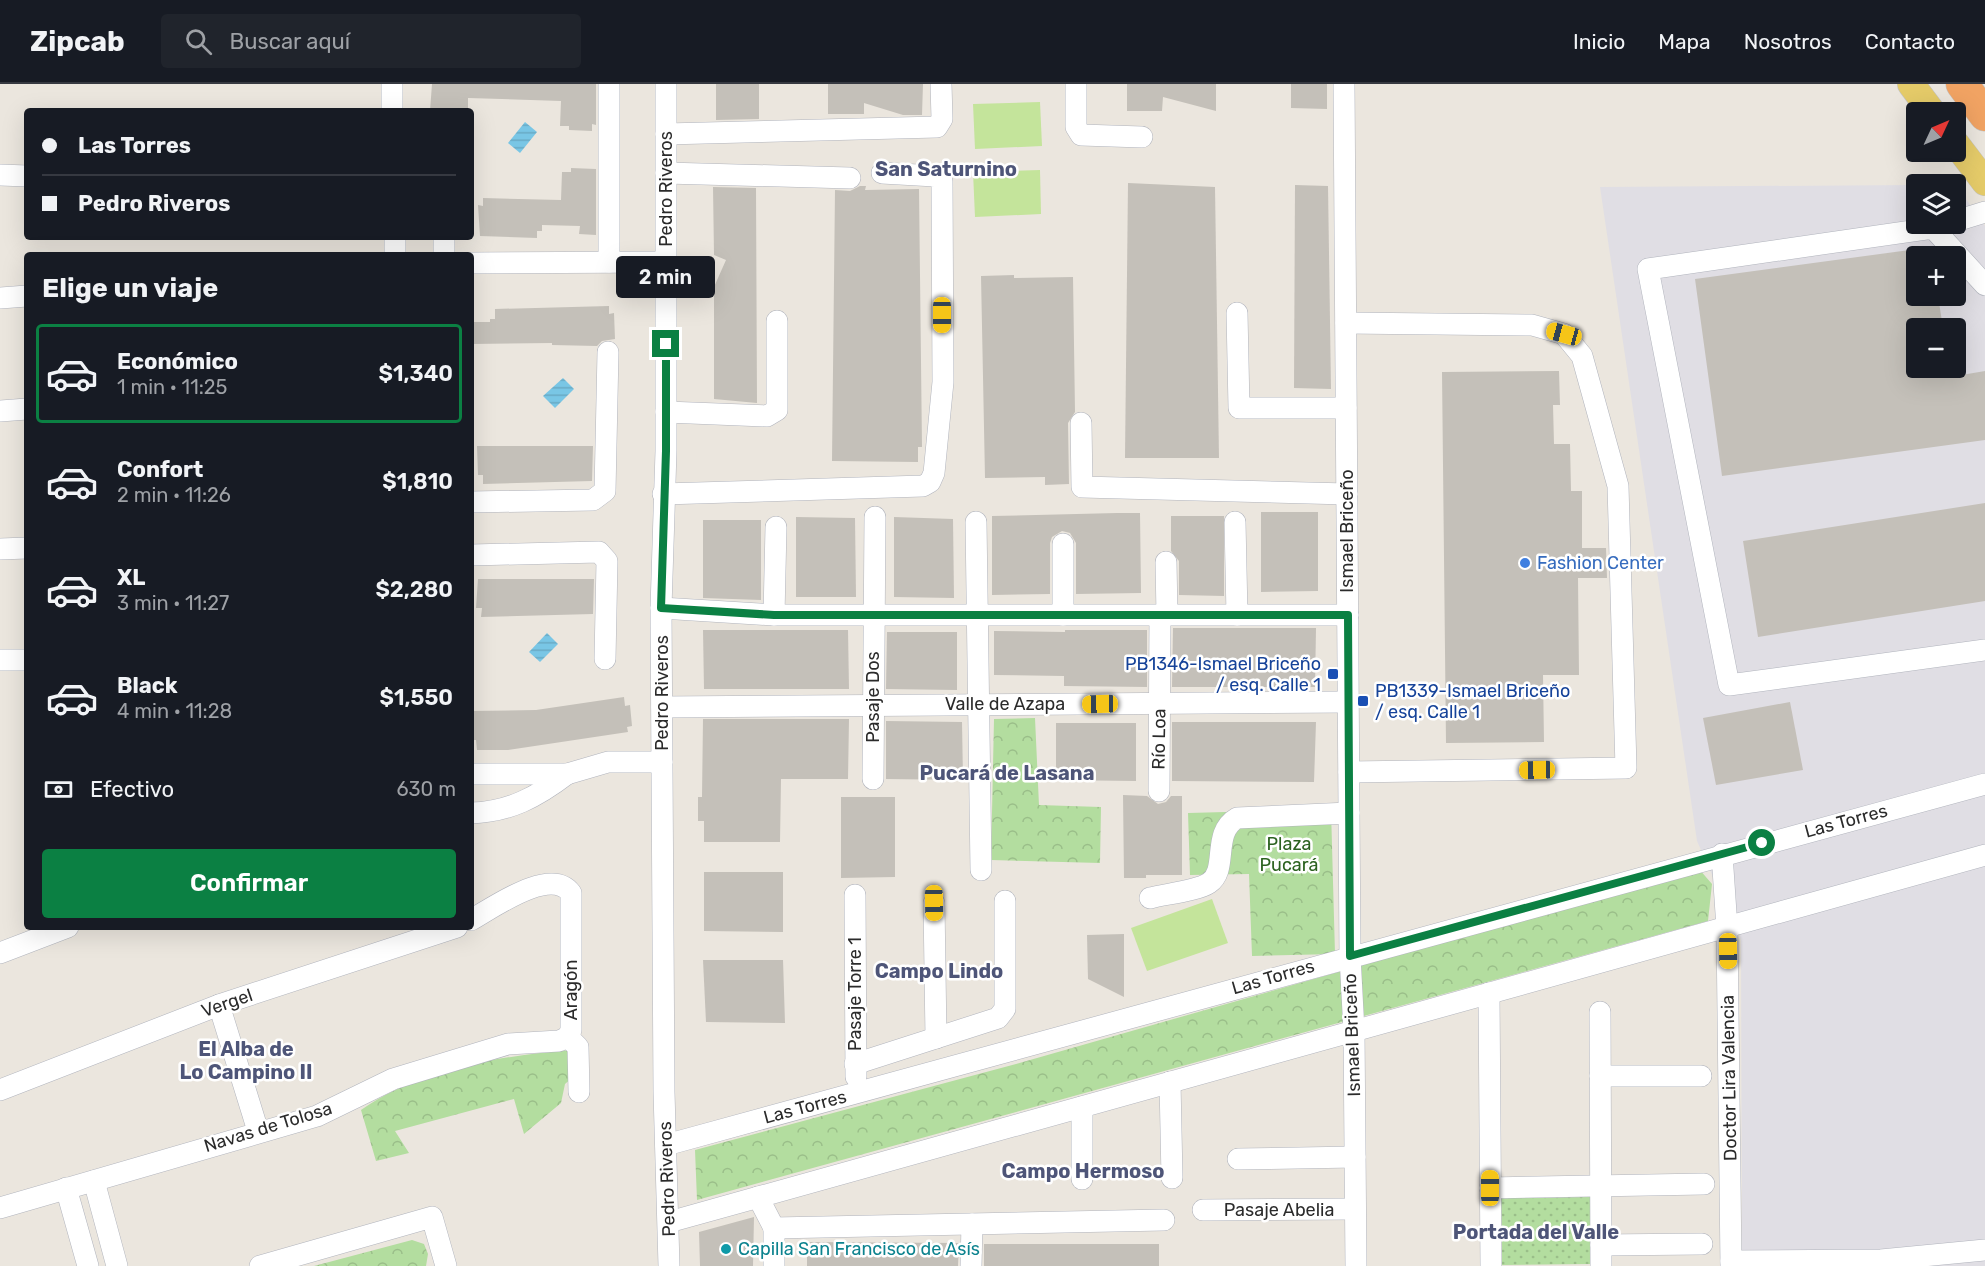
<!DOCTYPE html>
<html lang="es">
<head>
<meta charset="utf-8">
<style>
	:root { --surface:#171b24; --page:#20242c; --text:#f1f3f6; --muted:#9ea1a6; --line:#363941; --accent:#0b8043 }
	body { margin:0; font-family:Rubik,sans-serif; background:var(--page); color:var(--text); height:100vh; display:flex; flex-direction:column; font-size:22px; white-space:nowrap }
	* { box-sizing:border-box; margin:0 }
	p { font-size:20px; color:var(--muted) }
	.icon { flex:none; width:33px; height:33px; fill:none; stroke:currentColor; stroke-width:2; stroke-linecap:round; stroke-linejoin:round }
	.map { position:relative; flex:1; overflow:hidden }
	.side { position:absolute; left:24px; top:168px; width:450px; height:678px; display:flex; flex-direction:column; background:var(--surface); border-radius:6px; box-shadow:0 6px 24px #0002 }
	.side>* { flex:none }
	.guide { position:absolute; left:24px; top:24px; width:450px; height:132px; border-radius:6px; box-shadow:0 6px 24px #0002; display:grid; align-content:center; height:132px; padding:0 18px; background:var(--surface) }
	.needle { width:39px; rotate:46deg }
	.controls { position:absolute; left:1906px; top:18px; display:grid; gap:12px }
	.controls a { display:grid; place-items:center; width:60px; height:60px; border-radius:6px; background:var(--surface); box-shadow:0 6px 24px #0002; font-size:30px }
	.end { position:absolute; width:27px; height:27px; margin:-14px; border:8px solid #0b8043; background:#fff; box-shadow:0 0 0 3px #fff }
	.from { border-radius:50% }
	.bubble { position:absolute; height:42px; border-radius:6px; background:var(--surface); box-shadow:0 6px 24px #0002; font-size:20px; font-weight:600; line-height:42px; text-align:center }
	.car { position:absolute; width:18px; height:36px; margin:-18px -9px; border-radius:8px; box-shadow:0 0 4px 2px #0007; background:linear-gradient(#f5c518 24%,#345 0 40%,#f5c518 0 76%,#345 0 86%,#f5c518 0) }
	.guide b { display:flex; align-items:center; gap:21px; height:57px; font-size:22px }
	.guide b+b { border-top:2px solid var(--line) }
	.guide i { width:15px; height:15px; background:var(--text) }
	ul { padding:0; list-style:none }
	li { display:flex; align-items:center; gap:18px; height:99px; margin:0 12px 9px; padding:0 6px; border:3px solid transparent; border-radius:6px }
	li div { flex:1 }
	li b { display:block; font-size:22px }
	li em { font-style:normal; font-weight:600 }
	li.current { border-color:var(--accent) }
	li>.icon { width:54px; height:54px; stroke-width:1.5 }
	h2 { padding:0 18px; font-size:27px; line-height:72px }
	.pay { display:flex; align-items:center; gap:15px; height:66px; padding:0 18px; font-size:22px }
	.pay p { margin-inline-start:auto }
	.cta { display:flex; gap:12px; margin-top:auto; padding:12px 18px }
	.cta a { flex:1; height:69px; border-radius:6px; background:var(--accent); color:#fff; font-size:24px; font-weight:600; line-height:69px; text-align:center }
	header { display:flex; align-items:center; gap:36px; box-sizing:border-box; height:84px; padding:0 30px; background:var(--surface); border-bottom:2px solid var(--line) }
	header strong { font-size:28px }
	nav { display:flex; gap:33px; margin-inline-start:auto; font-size:21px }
	.search { width:420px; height:54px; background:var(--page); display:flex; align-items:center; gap:15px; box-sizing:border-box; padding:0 21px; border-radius:6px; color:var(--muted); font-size:22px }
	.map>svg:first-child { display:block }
</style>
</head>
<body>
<header>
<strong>Zipcab</strong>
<div class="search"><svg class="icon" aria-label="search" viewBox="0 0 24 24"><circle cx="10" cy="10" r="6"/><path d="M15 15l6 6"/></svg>Buscar aquí</div>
<nav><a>Inicio</a><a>Mapa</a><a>Nosotros</a><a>Contacto</a></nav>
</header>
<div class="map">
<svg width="1985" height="1182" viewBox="0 0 1985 1182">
	<defs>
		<pattern id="grass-dots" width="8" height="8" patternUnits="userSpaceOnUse" patternTransform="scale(1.5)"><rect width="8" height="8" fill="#b3dd9f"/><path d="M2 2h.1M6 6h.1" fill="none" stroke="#9abe89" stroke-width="1.8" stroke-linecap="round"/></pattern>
		<pattern id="park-crowns" width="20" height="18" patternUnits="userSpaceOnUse" patternTransform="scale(1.5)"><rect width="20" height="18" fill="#b3dd9f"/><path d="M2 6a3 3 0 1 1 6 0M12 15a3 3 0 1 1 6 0" fill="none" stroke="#9abe89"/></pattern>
		<pattern id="water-rules" width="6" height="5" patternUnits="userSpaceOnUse" patternTransform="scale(1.5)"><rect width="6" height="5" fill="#79c6e5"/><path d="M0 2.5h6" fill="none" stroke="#69aac5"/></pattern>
	</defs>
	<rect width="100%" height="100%" fill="#ebe6de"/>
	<path fill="#e0dee4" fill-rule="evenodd" d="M1917,101v39h39v-39l29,41v1040h-243l-1,-326 -44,-99 -97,-654zM1917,172h39v40h-39zM1917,244h39v40h-39z"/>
	<polygon fill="url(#grass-dots)" points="1591,1113 1592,1180 1502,1181 1501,1114"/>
	<g fill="url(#park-crowns)">
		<polygon points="1035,634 1039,721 1101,723 1100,779 991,776 994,635"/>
		<polygon points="1331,725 1335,870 1252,872 1249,790 1190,791 1188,729"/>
		<polygon points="1699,785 1712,800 1708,837 697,1116 695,1066 1016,980"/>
		<path d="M572,966l1,27 -8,7 -4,19 -37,31 -10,-35 -119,32 14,22 -33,8 -15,-51c61,-42 139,-54 211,-60z"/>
		<polygon points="412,1156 424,1160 428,1170 426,1182 314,1182"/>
	</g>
	<g fill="#c4e49b">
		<polygon points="1040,18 1042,62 975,65 973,20"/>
		<polygon points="1040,86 1041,130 975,133 973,88"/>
		<polygon points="1212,815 1228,859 1147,887 1131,844"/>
	</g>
	<g fill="url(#water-rules)">
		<polygon points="525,38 537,48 520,69 508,59"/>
		<polygon points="563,294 574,305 555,324 543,312"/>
		<polygon points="547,549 558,560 540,578 529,568"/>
	</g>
	<g fill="#c4c0b9">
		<polygon points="432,0 596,0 596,41 592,40 592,47 569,46 569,42 560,42 561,17 468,14 468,27 430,27"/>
		<polygon points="716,0 759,0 759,35 716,36"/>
		<polygon points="828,0 923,0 922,31 903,31 864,19 864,30 828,30"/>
		<polygon points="1127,0 1216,0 1216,27 1163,13 1162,27 1127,27"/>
		<polygon points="1291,0 1327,0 1327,25 1291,24"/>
		<polygon points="571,84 596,85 596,151 579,150 580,142 542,141 542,147 537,147 537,154 480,152 478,121 483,122 483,114 561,116 562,88 571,88"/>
		<polygon points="1128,99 1215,103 1219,374 1125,374"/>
		<polygon points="1295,101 1328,102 1331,305 1294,304"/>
		<polygon points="860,102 866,102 865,106 919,105 922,363 918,363 918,378 832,377 835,106 850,107"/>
		<polygon points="713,103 756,104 757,319 714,315 714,203 726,176 714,171"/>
		<polygon points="1917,165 1917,212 1938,212 1943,244 1917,244 1917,284 1948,284 1950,293 1985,287 1985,356 1722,392 1695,195"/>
		<polygon points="1014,191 1014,194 1073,193 1075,328 1068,339 1069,400 1045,401 1045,393 985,394 981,192"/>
		<polygon points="609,222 609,230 614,229 615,255 602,257 597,262 552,261 552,259 471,260 471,238 490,238 490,235 495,235 495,225"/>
		<polygon points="1559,287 1560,321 1553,321 1554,360 1570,360 1571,407 1582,407 1582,464 1606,464 1607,494 1578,494 1579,591 1543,591 1544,658 1446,659 1442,288"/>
		<polygon points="477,362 593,362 592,397 483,400 483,391 478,391"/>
		<polygon points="1985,419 1985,517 1758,553 1743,457"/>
		<polygon points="1261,428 1318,428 1318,507 1261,508"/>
		<polygon points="1117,429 1140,429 1141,509 1076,510 1076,459 1070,449 1062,447 1052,453 1050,459 1050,510 992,511 992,432"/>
		<polygon points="1171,432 1224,432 1224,512 1179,511 1179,477 1171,467"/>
		<polygon points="796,433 855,434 856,513 796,513"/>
		<polygon points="894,433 953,435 954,514 894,513"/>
		<polygon points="703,436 761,436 761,516 703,514"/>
		<polygon points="478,495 594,495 593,530 481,533 482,524 476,524"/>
		<polygon points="1173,544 1316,544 1315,603 1172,603"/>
		<polygon points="703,546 848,546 849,605 704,605"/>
		<polygon points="1065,546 1147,546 1147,603 1064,602 1064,592 994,591 994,547 1065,548"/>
		<polygon points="887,548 957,548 957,606 886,605"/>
		<polygon points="624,613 625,622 630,621 632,642 627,643 628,648 508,666 477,666 476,656 471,656 471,627 536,626"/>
		<polygon points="1790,618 1803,686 1716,701 1703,634"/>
		<polygon points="703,635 849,635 848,695 781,695 780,758 704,758 704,737 698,737 698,713 702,713"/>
		<polygon points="886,637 962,638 963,696 886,695"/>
		<polygon points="1172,638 1316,638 1314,698 1172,697"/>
		<polygon points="1056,639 1136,639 1136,697 1056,696"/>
		<polygon points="1123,711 1147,712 1158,720 1166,718 1171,712 1182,712 1182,791 1146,791 1146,794 1124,794"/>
		<polygon points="841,713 895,713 895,793 841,794"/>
		<polygon points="704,788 783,788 783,848 704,847"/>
		<polygon points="1124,850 1124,913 1088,895 1087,851"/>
		<polygon points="703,876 783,876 785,939 706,938"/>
		<polygon points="754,1133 753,1182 700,1182 699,1148"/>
		<polygon points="807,1158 959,1159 958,1182 807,1182"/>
		<rect x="984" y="1160" width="175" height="22"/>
	</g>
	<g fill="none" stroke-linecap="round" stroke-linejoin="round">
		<g stroke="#b1b4bd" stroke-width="22">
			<g id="minor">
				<polyline points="666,0 666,367 661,524 664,1008 669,1182"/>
				<polyline points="1076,0 1076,43 1081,51 1142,53"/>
				<polyline points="1344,0 1350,872 1354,947 1356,1182"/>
				<polyline points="392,27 392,0"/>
				<polyline points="666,50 937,43 942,35 941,0"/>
				<polyline points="666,89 850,94"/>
				<polyline points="0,91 27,92"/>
				<polyline points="1956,137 1985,128"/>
				<polyline points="395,153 395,171"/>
				<polyline points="444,171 444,153"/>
				<polyline points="609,178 609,0"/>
				<polyline points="471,179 665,178"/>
				<polyline points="1985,201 1933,144 1648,185 1729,601 1985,566"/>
				<polyline points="0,214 27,212"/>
				<polyline points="1237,229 1239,324 1346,324"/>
				<polyline points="1346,239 1532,241 1564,250 1582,272 1618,402 1626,684 1349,688"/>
				<polyline points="0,327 27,325"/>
				<polyline points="666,328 767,332 777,326 777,237"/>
				<polyline points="1081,339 1082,403 1347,410"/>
				<polyline points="663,410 923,402 930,398 934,389 943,298 942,97 935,92 882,89"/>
				<polyline points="471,418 593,416 605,407 608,268"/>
				<polyline points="976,438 981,786"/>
				<polyline points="1235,438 1237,531"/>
				<polyline points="1063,460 1063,531"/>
				<polyline points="0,465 27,464"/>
				<polyline points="471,471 599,468 607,477 605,575"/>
				<polyline points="1166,478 1167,531"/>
				<polyline points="661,524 774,531 1348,531"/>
				<polyline points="774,531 776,443"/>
				<polyline points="0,576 27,576"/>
				<polyline points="662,623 1348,618"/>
				<polyline points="471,690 567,690 608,678 662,678"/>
				<polyline points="873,695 875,433"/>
				<polyline points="1159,707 1160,531"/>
				<path d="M471,729c38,-1 66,-16 96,-39"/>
				<polyline points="1722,770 1727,844 1731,1182"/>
				<polyline points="855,811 856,993"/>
				<path d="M1150,814c15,-4 47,-7 59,-15 20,-13 2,-50 28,-65l112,-5"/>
				<polyline points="934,819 936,954"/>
				<path d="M471,836c23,-13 80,-54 100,-27v137l-3,7"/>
				<polyline points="0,869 68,843"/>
				<polyline points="1489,909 1491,1182"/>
				<polyline points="219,921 258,1047"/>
				<polyline points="1600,928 1601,1182"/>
				<polyline points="568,953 578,963 579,1008"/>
				<polyline points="855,980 998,934 1005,925 1005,817"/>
				<polyline points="1600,992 1701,992"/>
				<polyline points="1170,998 1172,1094"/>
				<polyline points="0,1006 219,921 457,843"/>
				<polyline points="1082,1023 1082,1095"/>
				<polyline points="666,1061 1985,700"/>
				<polyline points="1238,1075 1355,1073"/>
				<polyline points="94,1097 117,1182"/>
				<polyline points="66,1104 88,1182"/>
				<polyline points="1490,1104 1704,1100"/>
				<polyline points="758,1113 774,1144 1164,1136"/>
				<polyline points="0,1124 317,1032 393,995 508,960 559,957 568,953"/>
				<polyline points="1203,1126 1355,1125"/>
				<polyline points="669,1138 1985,771"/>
				<polyline points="774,1144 774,1182"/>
				<polyline points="1601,1161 1702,1160"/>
				<polyline points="1731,1177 1881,1176 1985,1166"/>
				<polyline points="260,1182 432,1133 446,1182"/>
				<polyline points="971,1182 972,1140"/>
			</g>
		</g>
		<g stroke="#c4c4c4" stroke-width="28">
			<g id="major">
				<polyline points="1911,0 1932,28"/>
				<polyline points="1956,60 1985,98"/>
			</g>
		</g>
		<g stroke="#c4c4c4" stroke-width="33">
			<polyline id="highway" points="1962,0 1985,31"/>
		</g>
		<use href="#minor" stroke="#fff" stroke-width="21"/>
		<use href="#major" stroke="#e5cb69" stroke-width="27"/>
		<use href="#highway" stroke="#f1a363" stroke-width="32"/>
	</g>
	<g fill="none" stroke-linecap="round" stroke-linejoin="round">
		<polyline stroke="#0b8043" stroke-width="8" points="666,260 666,367 661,524 774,531 1348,531 1350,872 1762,759"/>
	</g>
	<circle fill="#3f7fe0" stroke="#fff" stroke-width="2" cx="1525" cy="479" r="6"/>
	<g fill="#1a4fb4" stroke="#fff" stroke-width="2">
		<rect x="1327" y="584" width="12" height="12" rx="3"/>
		<rect x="1357" y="611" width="12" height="12" rx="3"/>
	</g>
	<circle fill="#0f9aa8" stroke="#fff" stroke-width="2" cx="726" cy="1165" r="6"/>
	<g text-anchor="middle" stroke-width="5" stroke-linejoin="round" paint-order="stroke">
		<g font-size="18" fill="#2b2b2b" stroke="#fff">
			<text transform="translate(666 105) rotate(-90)" y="6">Pedro Riveros</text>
			<text transform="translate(1347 447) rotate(-90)" y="6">Ismael Briceño</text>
			<text transform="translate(662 609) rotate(-90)" y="6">Pedro Riveros</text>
			<text transform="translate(873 613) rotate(-90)" y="6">Pasaje Dos</text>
			<text x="1005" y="626">Valle de Azapa</text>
			<text transform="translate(1159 655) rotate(-89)" y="6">Río Loa</text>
			<text transform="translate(1846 737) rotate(-15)" y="6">Las Torres</text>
			<text transform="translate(1273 893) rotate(-16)" y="6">Las Torres</text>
			<text transform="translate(571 906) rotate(-90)" y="6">Aragón</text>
			<text transform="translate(855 910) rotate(-90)" y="6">Pasaje Torre 1</text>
			<text transform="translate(227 919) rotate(-19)" y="6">Vergel</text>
			<text transform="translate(1352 951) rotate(-92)" y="6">Ismael Briceño</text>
			<text transform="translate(1729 994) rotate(-91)" y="6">Doctor Lira Valencia</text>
			<text transform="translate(805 1023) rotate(-15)" y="6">Las Torres</text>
			<text transform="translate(268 1043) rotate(-17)" y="6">Navas de Tolosa</text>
			<text transform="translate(667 1095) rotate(-92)" y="6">Pedro Riveros</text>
			<text x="1279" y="1132">Pasaje Abelia</text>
		</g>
		<g font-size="18" fill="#366cbe" stroke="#fff" text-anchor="start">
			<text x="1537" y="485">Fashion Center</text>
		</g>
		<g font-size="18" fill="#164399" stroke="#fff" text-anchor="end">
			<text x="1321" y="586">PB1346-Ismael Briceño<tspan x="1321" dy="21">/ esq. Calle 1</tspan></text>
			<text x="1375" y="613" text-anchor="start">PB1339-Ismael Briceño<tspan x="1375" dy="21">/ esq. Calle 1</tspan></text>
		</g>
		<g font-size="18" fill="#2c6220" stroke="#fff">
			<text x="1289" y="766">Plaza<tspan x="1289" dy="21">Pucará</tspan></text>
		</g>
		<g font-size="18" fill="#0d838f" stroke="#fff" text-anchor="start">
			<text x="738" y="1171">Capilla San Francisco de Asís</text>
		</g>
		<g font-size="20" font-weight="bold" fill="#4e5578" stroke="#fff">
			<text x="946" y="92">San Saturnino</text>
			<text x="1007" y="696">Pucará de Lasana</text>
			<text x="939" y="894">Campo Lindo</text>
			<text x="246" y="972">El Alba de<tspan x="246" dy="23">Lo Campino II</tspan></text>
			<text x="1083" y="1094">Campo Hermoso</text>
			<text x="1536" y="1155">Portada del Valle</text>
		</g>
	</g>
</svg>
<div class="controls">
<a><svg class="needle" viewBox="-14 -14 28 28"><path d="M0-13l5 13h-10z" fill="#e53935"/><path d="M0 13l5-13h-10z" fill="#9ea1a6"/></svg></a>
<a><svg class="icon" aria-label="layers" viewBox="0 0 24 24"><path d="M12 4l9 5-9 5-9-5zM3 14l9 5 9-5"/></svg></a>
<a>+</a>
<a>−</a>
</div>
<i class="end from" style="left:1762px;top:759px"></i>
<i class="end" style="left:666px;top:260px"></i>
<div class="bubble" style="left:616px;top:172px;width:99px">2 min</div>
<i class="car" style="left:942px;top:231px;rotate:180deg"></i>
<i class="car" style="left:1564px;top:250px;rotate:285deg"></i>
<i class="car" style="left:1100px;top:620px;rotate:269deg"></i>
<i class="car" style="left:1537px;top:686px;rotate:269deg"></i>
<i class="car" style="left:934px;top:819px;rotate:179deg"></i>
<i class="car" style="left:1728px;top:867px;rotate:179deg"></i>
<i class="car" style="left:1490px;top:1104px;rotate:0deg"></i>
<div class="guide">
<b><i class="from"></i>Las Torres</b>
<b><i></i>Pedro Riveros</b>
</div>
<section class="side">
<h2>Elige un viaje</h2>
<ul>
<li class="current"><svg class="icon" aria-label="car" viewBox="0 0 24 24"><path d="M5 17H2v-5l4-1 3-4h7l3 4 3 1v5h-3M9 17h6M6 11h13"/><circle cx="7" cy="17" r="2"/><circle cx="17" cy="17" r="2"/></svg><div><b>Económico</b><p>1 min · 11:25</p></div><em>$1,340</em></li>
<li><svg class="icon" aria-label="car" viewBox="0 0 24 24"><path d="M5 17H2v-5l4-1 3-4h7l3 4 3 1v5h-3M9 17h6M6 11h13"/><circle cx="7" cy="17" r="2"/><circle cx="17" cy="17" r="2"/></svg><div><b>Confort</b><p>2 min · 11:26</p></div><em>$1,810</em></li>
<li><svg class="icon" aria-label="car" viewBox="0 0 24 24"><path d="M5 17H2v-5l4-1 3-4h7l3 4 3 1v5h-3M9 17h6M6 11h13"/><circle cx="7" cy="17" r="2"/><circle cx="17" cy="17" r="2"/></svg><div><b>XL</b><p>3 min · 11:27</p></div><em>$2,280</em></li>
<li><svg class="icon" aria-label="car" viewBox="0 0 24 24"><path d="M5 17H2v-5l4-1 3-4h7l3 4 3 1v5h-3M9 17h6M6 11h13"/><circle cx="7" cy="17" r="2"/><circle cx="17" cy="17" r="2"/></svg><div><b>Black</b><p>4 min · 11:28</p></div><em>$1,550</em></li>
</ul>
<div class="pay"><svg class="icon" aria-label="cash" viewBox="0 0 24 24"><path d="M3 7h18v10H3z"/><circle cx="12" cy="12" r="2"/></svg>Efectivo<p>630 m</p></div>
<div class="cta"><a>Confirmar</a></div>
</section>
</div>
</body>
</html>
